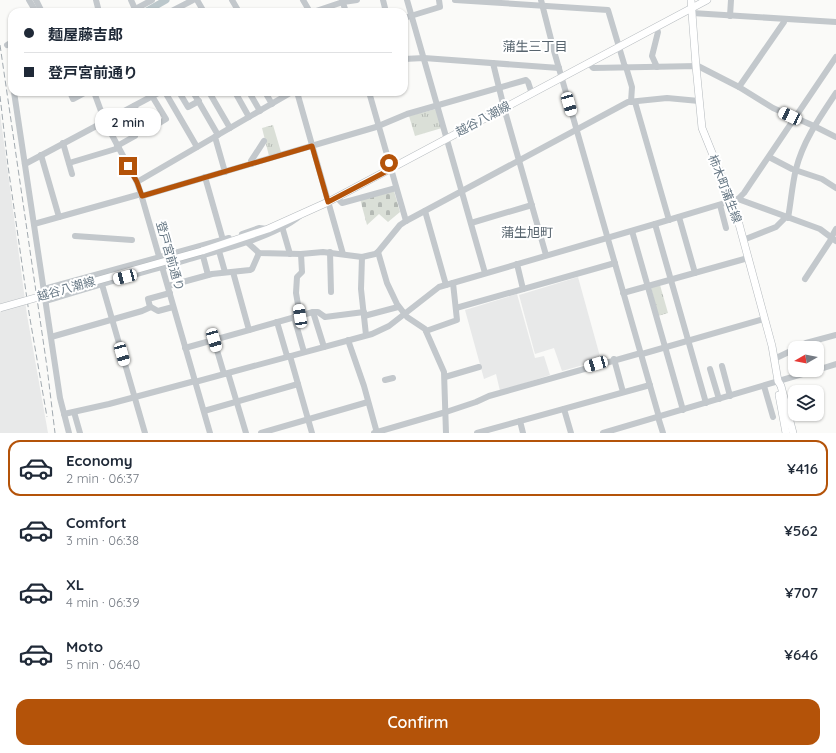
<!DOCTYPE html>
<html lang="en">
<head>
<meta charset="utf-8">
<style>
	:root { --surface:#fff; --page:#f6f6f7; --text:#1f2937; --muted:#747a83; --line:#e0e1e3; --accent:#b45309 }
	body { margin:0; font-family:Quicksand,"Noto Sans JP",sans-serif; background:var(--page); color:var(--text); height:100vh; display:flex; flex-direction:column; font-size:15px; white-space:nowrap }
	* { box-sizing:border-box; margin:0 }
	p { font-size:13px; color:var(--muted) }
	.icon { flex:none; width:22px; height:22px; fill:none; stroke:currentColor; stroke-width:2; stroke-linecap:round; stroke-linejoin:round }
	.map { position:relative; height:433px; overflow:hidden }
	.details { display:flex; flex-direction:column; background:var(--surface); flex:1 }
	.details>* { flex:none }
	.guide { position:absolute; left:8px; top:8px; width:400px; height:88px; border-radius:12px; box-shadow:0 1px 3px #0004; display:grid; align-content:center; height:88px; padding:0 16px; background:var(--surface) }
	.needle { width:26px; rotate:261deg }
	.fabs { position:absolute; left:788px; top:341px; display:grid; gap:8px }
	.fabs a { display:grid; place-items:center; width:36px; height:36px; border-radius:8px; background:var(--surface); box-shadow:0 1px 3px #0004; font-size:20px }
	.end { position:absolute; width:18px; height:18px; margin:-9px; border:5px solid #b45309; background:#fff; box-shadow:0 0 0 2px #fff }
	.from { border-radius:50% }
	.bubble { position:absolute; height:28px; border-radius:12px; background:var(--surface); box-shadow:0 1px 3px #0004; font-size:13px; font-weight:600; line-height:28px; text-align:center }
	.car { position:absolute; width:12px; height:24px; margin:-12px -6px; border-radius:5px; box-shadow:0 0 3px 1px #0007; background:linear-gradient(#fff 24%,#345 0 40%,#fff 0 76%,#345 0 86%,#fff 0) }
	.guide b { display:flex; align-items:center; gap:14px; height:38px; font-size:15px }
	.guide b+b { border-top:1px solid var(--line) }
	.guide i { width:10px; height:10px; background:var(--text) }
	ul { padding:7px 0 0; list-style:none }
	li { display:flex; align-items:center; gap:12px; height:56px; margin:0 8px 6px; padding:0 8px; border:2px solid transparent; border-radius:12px }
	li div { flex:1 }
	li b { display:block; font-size:15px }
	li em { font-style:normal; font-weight:600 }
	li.current { border-color:var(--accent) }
	li>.icon { width:36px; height:36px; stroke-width:1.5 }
	.primary-button { display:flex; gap:8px; margin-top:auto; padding:8px 16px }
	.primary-button a { flex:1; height:46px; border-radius:12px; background:var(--accent); color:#fff; font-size:16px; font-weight:600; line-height:46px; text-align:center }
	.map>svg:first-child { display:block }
</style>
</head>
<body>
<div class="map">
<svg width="836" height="433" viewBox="0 0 836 433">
	<defs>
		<pattern id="cemetery-stones" width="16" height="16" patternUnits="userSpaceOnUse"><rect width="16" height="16" fill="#dadfd7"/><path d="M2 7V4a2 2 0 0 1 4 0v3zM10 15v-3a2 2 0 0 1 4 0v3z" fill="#b4b9b4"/></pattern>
		<pattern id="park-tufts" width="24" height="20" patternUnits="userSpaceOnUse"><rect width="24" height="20" fill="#dadfd7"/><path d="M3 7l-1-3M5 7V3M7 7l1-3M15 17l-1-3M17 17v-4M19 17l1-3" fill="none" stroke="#b4b9b4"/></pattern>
	</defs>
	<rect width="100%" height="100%" fill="#fafaf8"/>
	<g fill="#e8e9e9">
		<polygon points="0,113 27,315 48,433 0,433"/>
		<polygon points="578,277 601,360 562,371 554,348 535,354 519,295"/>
		<polygon points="517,294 535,358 544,356 550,375 500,391 496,374 484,379 465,310"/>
	</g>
	<polygon fill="url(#cemetery-stones)" points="394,191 400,212 388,222 379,214 367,225 360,199"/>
	<g fill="url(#park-tufts)">
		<polygon points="436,109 442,128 415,136 409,116"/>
		<polygon points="273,125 281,152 269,156 262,128"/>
		<polygon points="660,285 668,313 658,316 651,287"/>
	</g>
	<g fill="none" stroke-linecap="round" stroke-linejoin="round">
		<polyline stroke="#bbc7cb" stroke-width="7" points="145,12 166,0"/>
		<g stroke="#b5babe" stroke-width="8">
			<g id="major">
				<polyline points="691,0 696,66 702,128 730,197 739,224 772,346 778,381 781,386 793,433"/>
				<polyline points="202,251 268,229 328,202 707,0"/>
				<polyline points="779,395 786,433"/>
			</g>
		</g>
		<g stroke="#c3c8cc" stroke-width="6">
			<polyline points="29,0 36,12"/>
			<polyline points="36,0 42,12"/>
			<polyline points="96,0 99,12"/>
			<polyline points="131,0 135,9"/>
			<polyline points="197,0 204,12"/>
			<polyline points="232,0 239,12"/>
			<polyline points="303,0 310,12"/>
			<polyline points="342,0 346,12"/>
			<polyline points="383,0 386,12"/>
			<polyline points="407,0 485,273"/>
			<polyline points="455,0 608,10 625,67"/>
			<polyline points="541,0 554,51 659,417"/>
			<polyline points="130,12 152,0"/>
			<polyline points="170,12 193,0"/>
			<polyline points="313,12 343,2 357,0"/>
			<polyline points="692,13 836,22"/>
			<polyline points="730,16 731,0"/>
			<polyline points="404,18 440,7 439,0"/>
			<polyline points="656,27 658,32 652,56 657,67"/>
			<polyline points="7,45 12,42"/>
			<polyline points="404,59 424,58 559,68"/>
			<polyline points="493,63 504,108"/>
			<polyline points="589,63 593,68 698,66 739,87 773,108 814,126 836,137"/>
			<polyline points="626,67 632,87 631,102"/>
			<polyline points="12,77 12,79"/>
			<polyline points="739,87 784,22 784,19"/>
			<polyline points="14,92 60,398 69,433"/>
			<polyline points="70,92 73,99 86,92"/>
			<polyline points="94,92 105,122 137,182 141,194 210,433"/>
			<polyline points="165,92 197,147"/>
			<polyline points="179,92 188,107 199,101"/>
			<polyline points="193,92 218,135"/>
			<polyline points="209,92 230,128"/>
			<polyline points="235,92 249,117"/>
			<polyline points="249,92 260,111"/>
			<polyline points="265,92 272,104"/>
			<polyline points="297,92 343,254"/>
			<polyline points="369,92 406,221"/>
			<polyline points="635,102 669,220"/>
			<polyline points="134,106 148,130 166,119 152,96"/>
			<polyline points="504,108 546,255"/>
			<polyline points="215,137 225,172"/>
			<polyline points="63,143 72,174"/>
			<polyline points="117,146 135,136 122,113"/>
			<polyline points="41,155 59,217"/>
			<polyline points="769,157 792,169 822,179 836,188"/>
			<polyline points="69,163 119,148"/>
			<polyline points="25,164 160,92"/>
			<polyline points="252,164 251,161 264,141"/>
			<polyline points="205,177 223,240"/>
			<polyline points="137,182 292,92"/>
			<polyline points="142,196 376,127 407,114 526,80 528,82 532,94"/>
			<polyline points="338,197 340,201 342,203 396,188"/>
			<polyline points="738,199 820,229 836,241"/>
			<polyline points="720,205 726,228"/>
			<polyline points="425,211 446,285"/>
			<polyline points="679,217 695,273"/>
			<path d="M788,218c3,-16 4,-33 8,-49 7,-28 24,-52 40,-76"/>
			<polyline points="281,223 290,254"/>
			<polyline points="471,223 532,205"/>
			<polyline points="34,224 141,194"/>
			<polyline points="655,224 706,403"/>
			<polyline points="632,231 683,410"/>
			<polyline points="242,234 259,228 268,229"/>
			<polyline points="75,236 132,240"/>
			<polyline points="831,238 836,229"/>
			<polyline points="743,240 776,227 786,217"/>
			<polyline points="247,242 259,253 301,254 323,252 362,257 375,254 378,252 400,225 406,221 628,102 667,98 699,101"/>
			<polyline points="219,251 225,272"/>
			<polyline points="330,252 331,292"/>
			<polyline points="378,252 387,283 397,304 407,317 425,329 444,372 446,433"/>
			<polyline points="203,256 208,275"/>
			<polyline points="362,257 361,289 366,335"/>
			<polyline points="517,264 523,289"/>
			<polyline points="233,272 249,330"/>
			<polyline points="805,279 832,238"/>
			<polyline points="101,281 145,433"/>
			<polyline points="168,286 212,274 250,270 252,269 259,253"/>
			<polyline points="44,289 229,238"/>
			<polyline points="623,293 748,258"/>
			<path d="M46,301c47,-15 95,-28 143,-42 33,-9 85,-22 111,-43"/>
			<polyline points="150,307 148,299 170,293"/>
			<polyline points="456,308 615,263"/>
			<polyline points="313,312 324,347"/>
			<polyline points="300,316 296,293 297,277 302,272 301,254"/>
			<polyline points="364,316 398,307"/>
			<polyline points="294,317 304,352"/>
			<polyline points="277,322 287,356"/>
			<polyline points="426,331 457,320 453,283"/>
			<polyline points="51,337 142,311 151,307 158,311 173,307"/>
			<polyline points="214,340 224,374"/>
			<polyline points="348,340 364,386 377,433"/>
			<polyline points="185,348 313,312 318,312 325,317 364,312"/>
			<polyline points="796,348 806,343 836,335"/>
			<polyline points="642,354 764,319"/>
			<polyline points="290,356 312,433"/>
			<polyline points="614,359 623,392"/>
			<polyline points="774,359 795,349"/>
			<polyline points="722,366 730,396"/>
			<polyline points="710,369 719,399"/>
			<polyline points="817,370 836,364"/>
			<polyline points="228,373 246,433"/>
			<polyline points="445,377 479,367"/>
			<polyline points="385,380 393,378"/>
			<polyline points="195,382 372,334 389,326 439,287 655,224 738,199 744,193 750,184 836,57"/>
			<polyline points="764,386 773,417"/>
			<polyline points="564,409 571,433"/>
			<polyline points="204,411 298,384"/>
			<polyline points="74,412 80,433"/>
			<polyline points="446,412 476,402 489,396 641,353"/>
			<polyline points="64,414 109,404 195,381"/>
			<polyline points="658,417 663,433"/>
			<polyline points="520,421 523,433"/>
			<polyline points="261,433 368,402"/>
			<polyline points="374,433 446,412"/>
			<polyline points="477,433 650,385"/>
			<polyline points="603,433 816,370"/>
		</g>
		<use href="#major" stroke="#fff" stroke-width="7"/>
		<g stroke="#a2aab0" stroke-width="1" stroke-dasharray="6 3" stroke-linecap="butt">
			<polyline points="0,45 47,367 55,433"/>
			<polyline points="0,96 8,166 29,313 47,417"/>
		</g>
		<g stroke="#b5babe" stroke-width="8" stroke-linecap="butt">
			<polyline id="major-bridge" points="0,308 202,251"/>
		</g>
		<use href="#major-bridge" stroke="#fff" stroke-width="7"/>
	</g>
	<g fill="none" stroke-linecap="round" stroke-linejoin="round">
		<polyline stroke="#b45309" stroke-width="5" points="128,166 137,182 142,196 312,146 328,202 391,169 389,163"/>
	</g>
	<g text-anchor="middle" stroke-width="4" stroke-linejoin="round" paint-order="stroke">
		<g font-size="12" fill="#657683" stroke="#fff">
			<text transform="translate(483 119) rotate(-28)" y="4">越谷八潮線</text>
			<text transform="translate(725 189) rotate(69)" y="4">柿木町蒲生線</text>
			<text transform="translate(170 256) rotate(74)" y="4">登戸宮前通り</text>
			<text transform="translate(66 289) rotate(-16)" y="4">越谷八潮線</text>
		</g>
		<g font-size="13" fill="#57646e" stroke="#fff">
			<text x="535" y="51">蒲生三丁目</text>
			<text x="527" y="237">蒲生旭町</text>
		</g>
	</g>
</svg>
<div class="fabs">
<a><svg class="needle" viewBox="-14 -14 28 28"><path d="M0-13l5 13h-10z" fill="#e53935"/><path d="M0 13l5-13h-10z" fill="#747a83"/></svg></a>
<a><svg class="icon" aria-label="layers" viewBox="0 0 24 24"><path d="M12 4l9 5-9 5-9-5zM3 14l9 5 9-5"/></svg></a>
</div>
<i class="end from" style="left:389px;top:163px"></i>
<i class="end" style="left:128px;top:166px"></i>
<div class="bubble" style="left:95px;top:108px;width:66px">2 min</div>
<i class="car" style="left:569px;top:104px;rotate:164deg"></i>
<i class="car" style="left:790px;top:116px;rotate:295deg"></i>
<i class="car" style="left:125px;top:277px;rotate:255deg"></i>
<i class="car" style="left:300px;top:316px;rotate:351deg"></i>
<i class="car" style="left:214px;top:340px;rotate:164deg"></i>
<i class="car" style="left:122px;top:354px;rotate:164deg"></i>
<i class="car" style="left:596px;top:364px;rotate:254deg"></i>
<div class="guide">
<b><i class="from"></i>麺屋藤吉郎</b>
<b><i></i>登戸宮前通り</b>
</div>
</div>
<section class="details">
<ul>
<li class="current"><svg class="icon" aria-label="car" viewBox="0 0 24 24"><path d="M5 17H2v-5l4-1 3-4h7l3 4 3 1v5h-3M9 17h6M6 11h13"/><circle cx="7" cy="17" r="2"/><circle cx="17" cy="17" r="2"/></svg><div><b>Economy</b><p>2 min · 06:37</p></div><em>¥416</em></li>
<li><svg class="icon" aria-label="car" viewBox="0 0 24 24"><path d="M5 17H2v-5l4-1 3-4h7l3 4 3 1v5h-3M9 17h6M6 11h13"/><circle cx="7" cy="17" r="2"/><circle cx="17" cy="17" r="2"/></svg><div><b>Comfort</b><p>3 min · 06:38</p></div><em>¥562</em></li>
<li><svg class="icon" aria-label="car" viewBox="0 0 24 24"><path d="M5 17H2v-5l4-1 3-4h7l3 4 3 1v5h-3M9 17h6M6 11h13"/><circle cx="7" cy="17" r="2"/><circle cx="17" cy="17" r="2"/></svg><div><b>XL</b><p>4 min · 06:39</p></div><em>¥707</em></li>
<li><svg class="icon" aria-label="car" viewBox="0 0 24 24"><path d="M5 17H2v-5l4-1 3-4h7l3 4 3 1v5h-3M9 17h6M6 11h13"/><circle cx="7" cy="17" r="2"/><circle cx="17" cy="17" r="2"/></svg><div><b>Moto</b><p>5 min · 06:40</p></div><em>¥646</em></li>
</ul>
<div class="primary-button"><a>Confirm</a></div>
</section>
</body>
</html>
